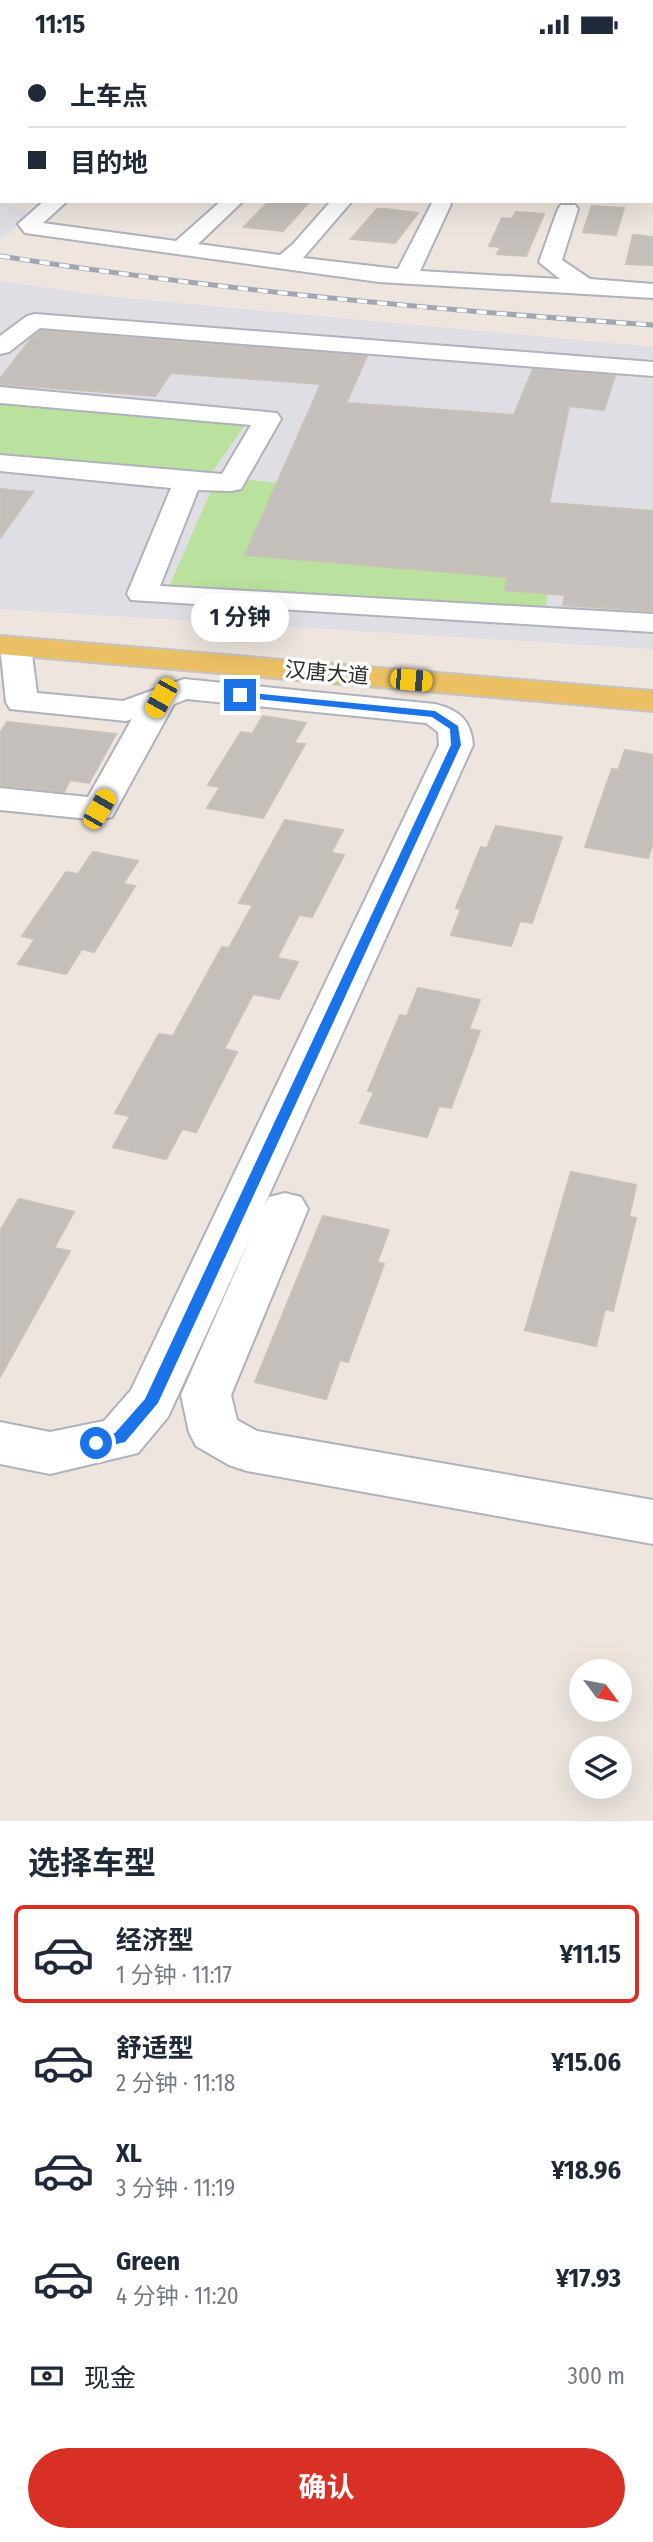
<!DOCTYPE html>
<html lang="zh">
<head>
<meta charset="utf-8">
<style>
	:root { --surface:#fff; --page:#f2f2f3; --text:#1f2937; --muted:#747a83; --line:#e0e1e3; --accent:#d93025 }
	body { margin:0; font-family:"Fira Sans Condensed","Noto Sans SC",sans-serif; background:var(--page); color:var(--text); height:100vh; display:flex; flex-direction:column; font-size:26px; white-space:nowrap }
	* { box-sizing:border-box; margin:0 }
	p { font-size:23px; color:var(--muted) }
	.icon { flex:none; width:38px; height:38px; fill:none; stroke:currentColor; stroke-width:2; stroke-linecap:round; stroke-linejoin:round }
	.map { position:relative; height:1772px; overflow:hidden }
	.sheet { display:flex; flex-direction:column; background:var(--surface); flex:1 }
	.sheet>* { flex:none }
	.guide { position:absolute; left:0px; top:0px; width:654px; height:154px; box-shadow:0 7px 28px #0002; display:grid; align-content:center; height:154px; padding:0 28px; background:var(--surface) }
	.needle { width:46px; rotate:122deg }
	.fabs { position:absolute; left:569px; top:1610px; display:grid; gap:14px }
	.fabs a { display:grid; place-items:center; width:63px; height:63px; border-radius:50%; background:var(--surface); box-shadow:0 7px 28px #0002; font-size:35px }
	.end { position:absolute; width:32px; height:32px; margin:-16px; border:9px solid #1a73e8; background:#fff; box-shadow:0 0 0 4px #fff }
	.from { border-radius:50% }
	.bubble { position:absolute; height:49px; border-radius:24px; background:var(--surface); box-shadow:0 7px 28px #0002; font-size:23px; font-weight:700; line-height:49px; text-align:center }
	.car { position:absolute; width:21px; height:42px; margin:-21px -10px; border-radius:9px; box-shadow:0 0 5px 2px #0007; background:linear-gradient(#f5c518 24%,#345 0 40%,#f5c518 0 76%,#345 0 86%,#f5c518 0) }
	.guide b { display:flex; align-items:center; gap:24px; height:66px; font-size:26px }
	.guide b+b { border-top:2px solid var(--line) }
	.guide i { width:18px; height:18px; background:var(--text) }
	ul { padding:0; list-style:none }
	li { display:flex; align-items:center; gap:21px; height:98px; margin:0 14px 10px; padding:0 14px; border:4px solid transparent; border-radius:10px }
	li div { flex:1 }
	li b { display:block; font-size:26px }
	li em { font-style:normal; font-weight:700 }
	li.on { border-color:var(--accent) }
	li>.icon { width:63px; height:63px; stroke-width:1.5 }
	h2 { padding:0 28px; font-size:32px; line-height:84px }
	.pay { display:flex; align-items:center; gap:18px; height:77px; padding:0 28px; font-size:26px }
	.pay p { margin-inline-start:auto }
	.button { display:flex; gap:14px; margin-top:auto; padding:14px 28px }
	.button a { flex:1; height:80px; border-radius:42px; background:var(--accent); color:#fff; font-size:28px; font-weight:700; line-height:80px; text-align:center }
	.status { display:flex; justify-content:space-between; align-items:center; height:49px; padding:0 35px; background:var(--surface); direction:ltr }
	.status svg { height:19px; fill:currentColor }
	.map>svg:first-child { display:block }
</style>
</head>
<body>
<div class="status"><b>11:15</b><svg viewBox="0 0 49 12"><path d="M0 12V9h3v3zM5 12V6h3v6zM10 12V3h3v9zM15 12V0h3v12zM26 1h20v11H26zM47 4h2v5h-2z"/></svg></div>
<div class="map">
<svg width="653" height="1772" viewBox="0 0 653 1772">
	<rect width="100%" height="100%" fill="#ede5de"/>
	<g fill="#e0dee5">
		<polygon points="0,152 32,164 0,191"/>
		<polygon points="0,232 103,247 653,298 653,600 0,560"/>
	</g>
	<g fill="#bae19d">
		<polygon points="23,0 476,0 20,2"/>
		<polygon points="0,353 245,376 210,426 0,404"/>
		<polygon points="217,428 291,435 549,518 546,561 168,540"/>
	</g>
	<g fill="#c5bfbb" stroke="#c8c1b8" stroke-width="2">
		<polygon points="269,152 310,152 283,182 244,178"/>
		<polygon points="592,157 624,159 616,186 583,183"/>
		<polygon points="377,160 385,160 418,164 395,194 351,190"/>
		<polygon points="516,163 544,165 526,207 497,205 501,198 489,197 502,169 512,170"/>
		<polygon points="633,186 653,188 653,216 626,215"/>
		<polygon points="41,282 367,307 346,354 514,366 533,320 615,327 604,361 569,357 549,454 653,462 653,562 563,556 565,546 505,541 508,528 245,506 321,335 171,324 155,347 0,335 0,330 31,290"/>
		<polygon points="0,440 33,443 0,489"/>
		<polygon points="263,667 306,674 294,694 305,695 263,769 207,759 220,738 208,736 241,683 252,685"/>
		<polygon points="7,673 116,685 89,734 70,731 64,743 0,736 0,684"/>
		<polygon points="625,701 653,706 653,793 648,809 585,798 612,720 618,721"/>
		<polygon points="285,771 343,781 331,804 344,806 312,868 299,866 277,909 298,913 279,950 253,945 224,1000 237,1003 196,1083 182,1080 166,1110 113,1098 130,1067 115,1064 159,985 173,987 222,898 229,899 253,856 239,854"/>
		<polygon points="496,777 562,788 532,874 520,872 511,897 451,886 461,860 456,859 481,798 487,799"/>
		<polygon points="93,803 138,812 123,835 135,837 94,903 82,900 66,925 18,915 35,890 22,887 66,823 78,825"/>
		<polygon points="418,939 480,951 469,980 480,982 451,1059 439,1057 427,1088 360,1074 374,1043 368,1042 400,966 407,967"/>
		<polygon points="571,1123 636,1136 629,1168 636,1169 613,1262 605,1260 596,1297 525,1281"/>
		<polygon points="19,1150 74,1163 54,1199 70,1202 0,1328 0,1182"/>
		<polygon points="323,1167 389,1181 377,1213 384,1215 348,1313 340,1311 326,1350 255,1333"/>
	</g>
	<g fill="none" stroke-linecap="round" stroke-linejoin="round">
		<g stroke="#afb2bb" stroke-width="4">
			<g id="minor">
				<polygon points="1,0 19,0 2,2 2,5"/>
				<polygon points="48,0 82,0 83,2 49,2"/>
				<polygon points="245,0 263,0 244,2"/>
				<polygon points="364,0 380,0 363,2"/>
				<polygon points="489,0 506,0 488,2"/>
				<polygon points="532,0 558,0 558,1 533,2"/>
				<polygon points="630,0 647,0 629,2"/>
				<polygon points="0,83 2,84 2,96 0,95"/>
				<polygon points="0,138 2,138 0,151"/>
				<polygon points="44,152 65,154 43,174 176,192 221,152 243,152 198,195 280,206 293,195 331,152 352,152 303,209 398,220 433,152 449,152 451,155 420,222 560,230 539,213 558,160 561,156 575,156 578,160 562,211 590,230 653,235 653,249 379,233 25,184 18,175"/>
				<polygon points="35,265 653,313 653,327 40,279 9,303 0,305 0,287 27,267"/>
				<polygon points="0,338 277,364 281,370 241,440 231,442 198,441 160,537 653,565 653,583 131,551 127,545 171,439 0,422 0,406 222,425 251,376 0,354"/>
				<path d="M15,589l11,2 5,7 6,46 86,8 61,-22 251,25c24,6 36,16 38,41l-209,461 5,-9 16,-4 16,4 7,12 -77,186 6,25 20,11 396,69v44l-406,-73 -18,-6 -33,-19 -7,-14 -8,-37 71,-161 -84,183 -30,36 -88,21 -50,-10v-42l50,10 54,-11 27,-31 308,-645 -1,-13 -12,-9 -239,-24 -13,5 -62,113 -13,3 -99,-10v-22l88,9 44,-78 -6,2 -116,-12 -4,-7 -6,-56 4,-6z"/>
			</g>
		</g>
		<g stroke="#c4c4c4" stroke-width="4">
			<polygon id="major" points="0,587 653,642 653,662 0,605"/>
		</g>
		<polyline stroke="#c4c4c4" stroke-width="2" stroke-dasharray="2.5 2" stroke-linecap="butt" points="133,2 135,0"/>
		<use href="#minor" fill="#fff" fill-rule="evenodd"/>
		<use href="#major" fill="#ebc065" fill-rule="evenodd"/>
		<g stroke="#a1a6b5" stroke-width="5">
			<path id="rail" d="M0,207c217,34 434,54 653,69"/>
		</g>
		<use href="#rail" stroke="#fff" stroke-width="3.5" stroke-dasharray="10" stroke-linecap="butt"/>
	</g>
	<polygon fill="#1a73e8" points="240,643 435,662 458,677 461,696 158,1354 125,1393 96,1400 89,1394 91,1390 115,1384 145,1350 451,696 450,680 432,668 237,648 235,646"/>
	<g text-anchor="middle" stroke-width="7" stroke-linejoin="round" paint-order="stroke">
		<g font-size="21" fill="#2b2b2b" stroke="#fff">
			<text transform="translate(327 624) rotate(5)" y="7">汉唐大道</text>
		</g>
	</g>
</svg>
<div class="fabs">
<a><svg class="needle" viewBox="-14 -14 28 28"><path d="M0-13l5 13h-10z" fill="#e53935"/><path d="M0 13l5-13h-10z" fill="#747a83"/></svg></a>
<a><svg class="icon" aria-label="layers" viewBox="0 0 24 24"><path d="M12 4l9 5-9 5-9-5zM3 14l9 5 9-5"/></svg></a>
</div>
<i class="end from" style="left:96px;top:1394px"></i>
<i class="end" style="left:240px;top:646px"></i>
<div class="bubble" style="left:191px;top:544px;width:98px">1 分钟</div>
<i class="car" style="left:411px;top:631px;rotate:95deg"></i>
<i class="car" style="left:161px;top:649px;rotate:209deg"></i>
<i class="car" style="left:99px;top:760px;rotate:30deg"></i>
<div class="guide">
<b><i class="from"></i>上车点</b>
<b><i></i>目的地</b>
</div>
</div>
<section class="sheet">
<h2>选择车型</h2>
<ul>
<li class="on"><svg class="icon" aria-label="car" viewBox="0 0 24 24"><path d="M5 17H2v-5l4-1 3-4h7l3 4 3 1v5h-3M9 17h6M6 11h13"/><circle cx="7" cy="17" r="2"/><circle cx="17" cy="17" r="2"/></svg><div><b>经济型</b><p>1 分钟 · 11:17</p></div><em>¥11.15</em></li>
<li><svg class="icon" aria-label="car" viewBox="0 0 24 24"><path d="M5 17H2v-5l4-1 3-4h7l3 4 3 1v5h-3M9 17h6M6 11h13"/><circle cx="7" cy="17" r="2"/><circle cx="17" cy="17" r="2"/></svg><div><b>舒适型</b><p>2 分钟 · 11:18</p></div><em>¥15.06</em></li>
<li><svg class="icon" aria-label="car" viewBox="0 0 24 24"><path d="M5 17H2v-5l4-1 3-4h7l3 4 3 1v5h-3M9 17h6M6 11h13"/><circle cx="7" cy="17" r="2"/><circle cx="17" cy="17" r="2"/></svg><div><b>XL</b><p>3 分钟 · 11:19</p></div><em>¥18.96</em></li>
<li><svg class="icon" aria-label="car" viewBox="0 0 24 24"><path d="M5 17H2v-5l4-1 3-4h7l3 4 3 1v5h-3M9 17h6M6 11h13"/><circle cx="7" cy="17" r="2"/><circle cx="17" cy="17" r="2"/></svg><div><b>Green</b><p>4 分钟 · 11:20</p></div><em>¥17.93</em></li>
</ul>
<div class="pay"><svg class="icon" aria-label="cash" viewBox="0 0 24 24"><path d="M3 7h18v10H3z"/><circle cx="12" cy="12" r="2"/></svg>现金<p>300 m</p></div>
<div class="button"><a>确认</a></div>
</section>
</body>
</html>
